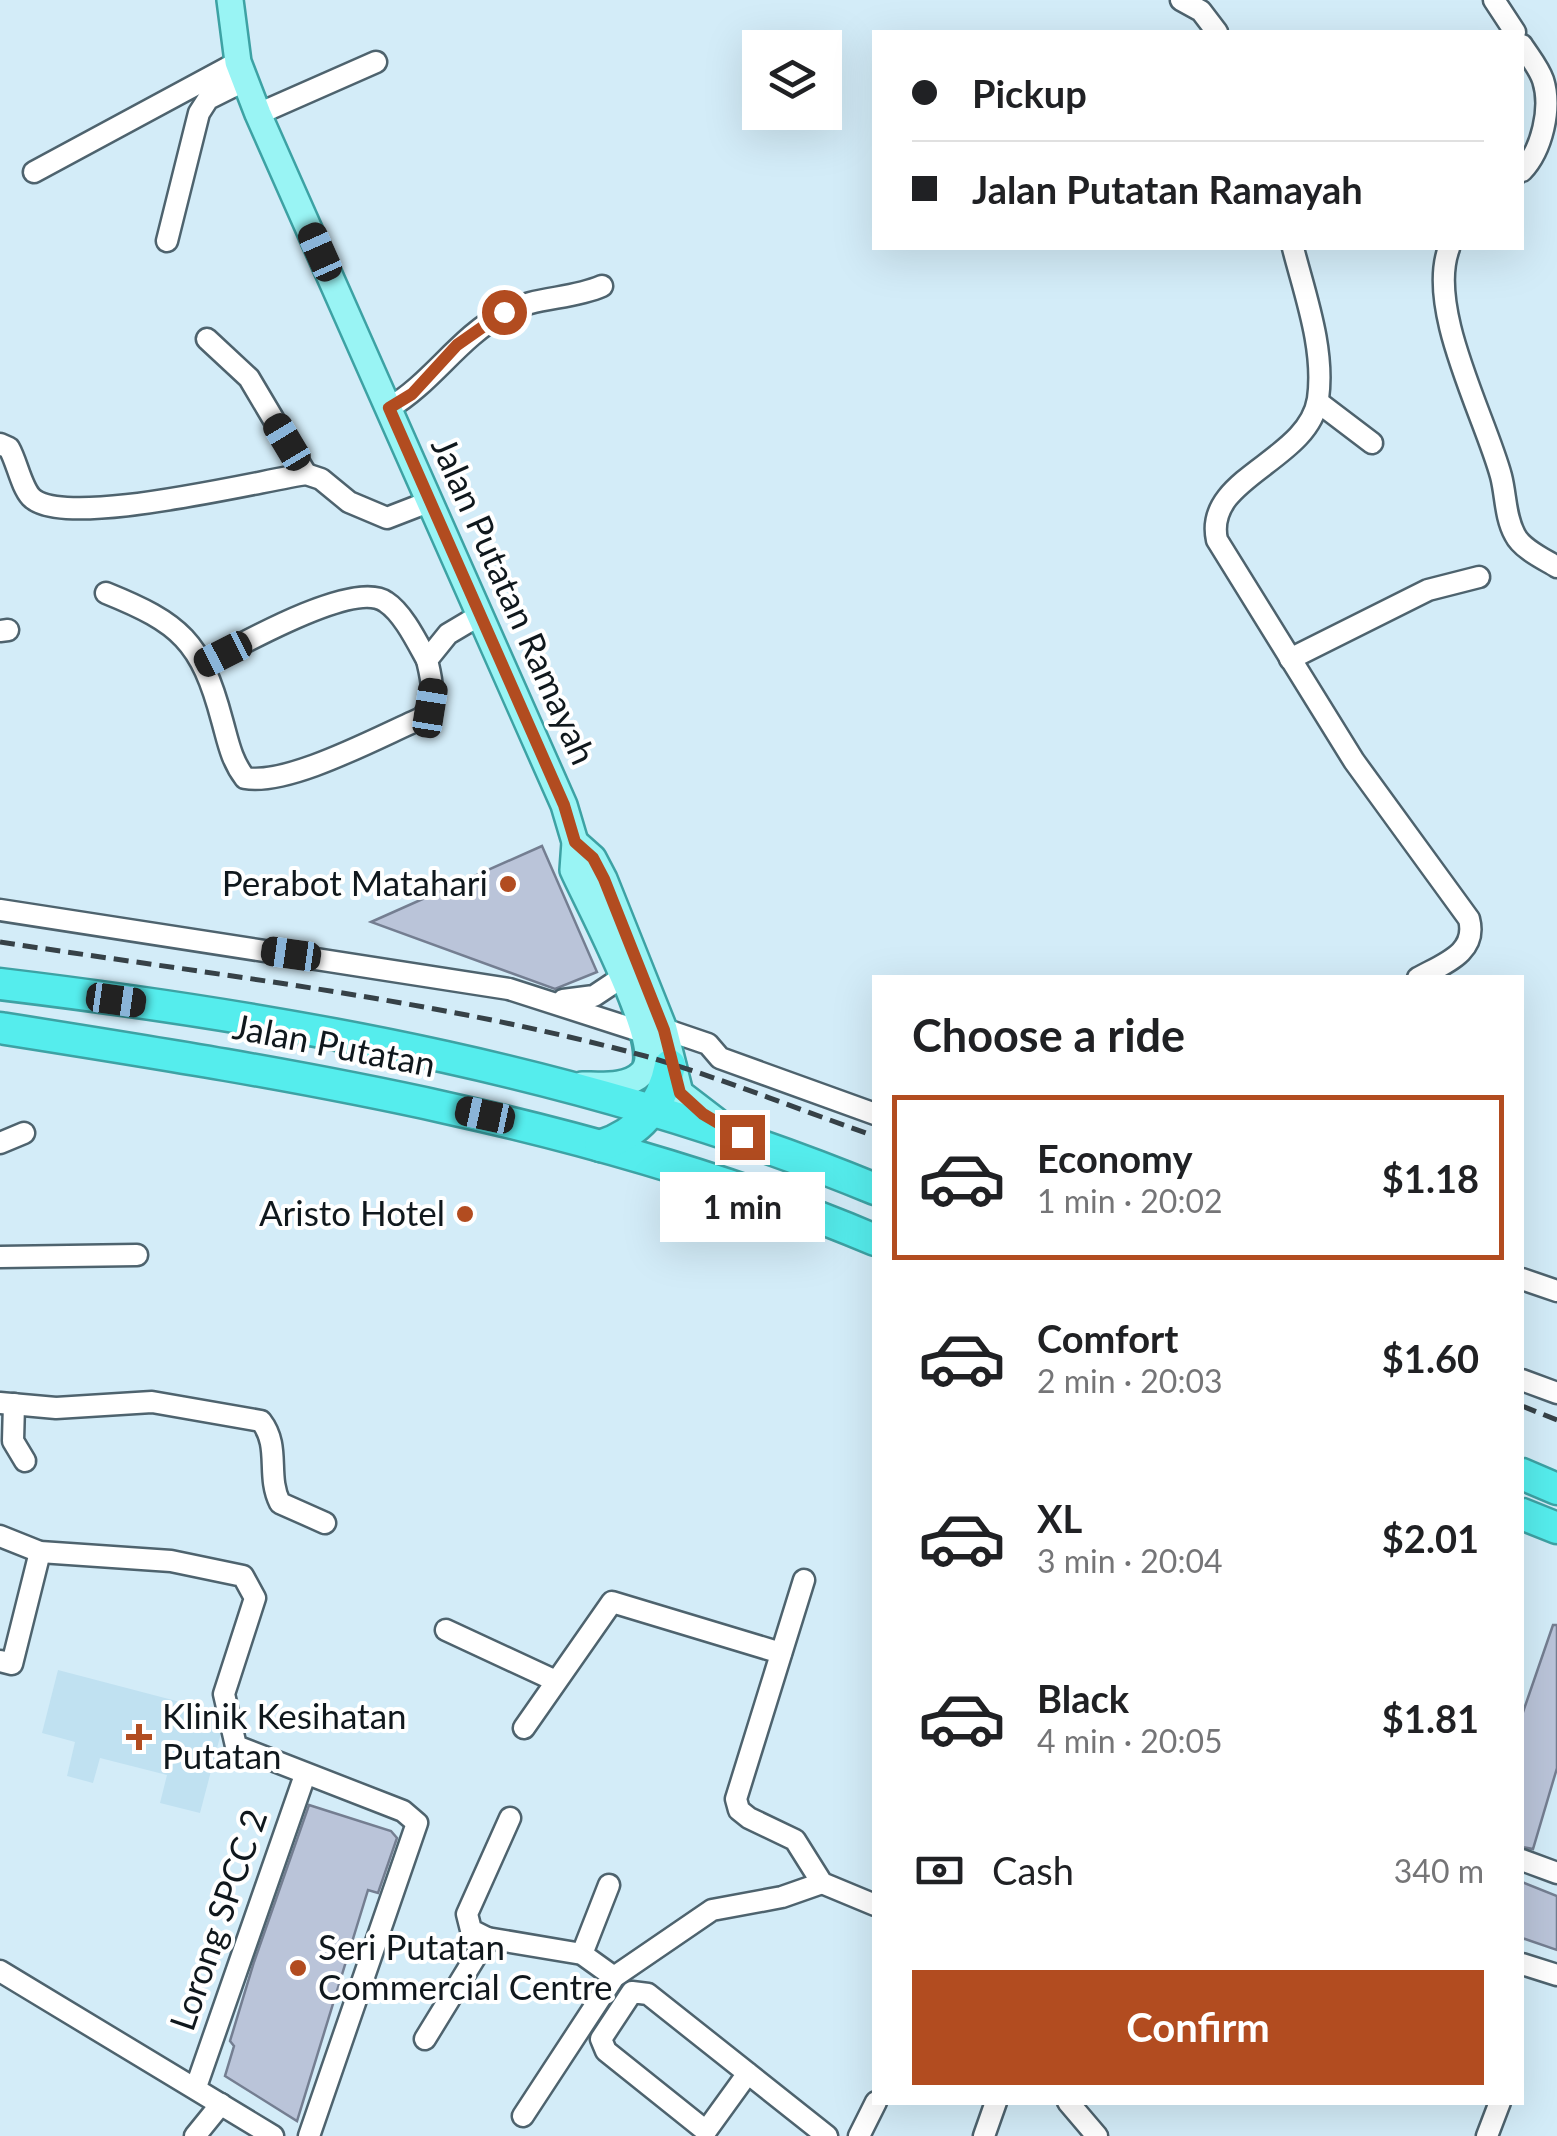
<!DOCTYPE html>
<html lang="en">
<head>
<meta charset="utf-8">
<style>
	:root { --surface:#fff; --page:#f2f2f2; --text:#202124; --muted:#757577; --line:#e0e0e0; --accent:#b24c20 }
	body { margin:0; font-family:Lato,sans-serif; background:var(--page); color:var(--text); height:100vh; display:flex; flex-direction:column; font-size:38px; white-space:nowrap }
	* { box-sizing:border-box; margin:0 }
	p { font-size:32px; color:var(--muted) }
	.icon { flex:none; width:55px; height:55px; fill:none; stroke:currentColor; stroke-width:2; stroke-linecap:round; stroke-linejoin:round }
	.map { position:relative; flex:1; overflow:hidden }
	.sheet { position:absolute; left:872px; top:975px; width:652px; height:1130px; display:flex; flex-direction:column; background:var(--surface); border-radius:0px; box-shadow:0 10px 40px #0002 }
	.sheet>* { flex:none }
	.banner { position:absolute; left:872px; top:30px; width:652px; height:220px; border-radius:0px; box-shadow:0 10px 40px #0002; display:grid; align-content:center; height:220px; padding:0 40px; background:var(--surface) }
	.controls { position:absolute; left:742px; top:30px; display:grid; gap:20px }
	.controls a { display:grid; place-items:center; width:100px; height:100px; border-radius:0px; background:var(--surface); box-shadow:0 10px 40px #0002; font-size:50px }
	.end { position:absolute; width:45px; height:45px; margin:-22px; border:12px solid #b24c20; background:#fff; box-shadow:0 0 0 5px #fff }
	.from { border-radius:50% }
	.bubble { position:absolute; height:70px; border-radius:0px; background:var(--surface); box-shadow:0 10px 40px #0002; font-size:32px; font-weight:700; line-height:70px; text-align:center }
	.car { position:absolute; width:30px; height:60px; margin:-30px -15px; border-radius:12px; box-shadow:0 0 8px 2px #0007; background:linear-gradient(#222 24%,#8ab4d8 0 40%,#222 0 76%,#8ab4d8 0 86%,#222 0) }
	.banner b { display:flex; align-items:center; gap:35px; height:95px; font-size:38px }
	.banner b+b { border-top:2px solid var(--line) }
	.banner i { width:25px; height:25px; background:var(--text) }
	ul { padding:0; list-style:none }
	li { display:flex; align-items:center; gap:30px; height:165px; margin:0 20px 15px; padding:0 20px; border:5px solid transparent; border-radius:0px }
	li div { flex:1 }
	li b { display:block; font-size:38px }
	li em { font-style:normal; font-weight:700 }
	li.selected { border-color:var(--accent) }
	li>.icon { width:90px; height:90px; stroke-width:1.5 }
	h2 { padding:0 40px; font-size:45px; line-height:120px }
	.pay { display:flex; align-items:center; gap:25px; height:110px; padding:0 40px; font-size:38px }
	.pay p { margin-inline-start:auto }
	.primary-button { display:flex; gap:20px; margin-top:auto; padding:20px 40px }
	.primary-button a { flex:1; height:115px; border-radius:0px; background:var(--accent); color:#fff; font-size:40px; font-weight:700; line-height:115px; text-align:center }
	.map>svg:first-child { display:block }
</style>
</head>
<body>
<div class="map">
<svg width="1557" height="2136" viewBox="0 0 1557 2136">
	<rect width="100%" height="100%" fill="#d3ecf8"/>
	<polygon fill="#c0e1f1" points="58,1670 226,1714 200,1813 160,1803 167,1775 100,1758 93,1783 67,1776 75,1742 42,1733"/>
	<g fill="#bac4d9" stroke="#747e91" stroke-width="2.5">
		<polygon points="542,846 597,972 555,989 371,922"/>
		<polygon points="1553,1625 1557,1625 1557,1768 1533,1849 1522,1847 1522,1715"/>
		<polygon points="309,1805 391,1831 397,1838 378,1893 368,1890 297,2121 225,2076 234,2046 230,2041 254,1962"/>
		<polygon points="1522,1882 1557,1896 1557,1950 1522,1938"/>
	</g>
	<g fill="none" stroke-linecap="round" stroke-linejoin="round">
		<g stroke="#4e636e" stroke-width="25">
			<g id="minor">
				<polyline points="1181,0 1201,11 1217,32"/>
				<polyline points="1494,0 1515,32"/>
				<path d="M1522,45c7,11 17,23 21,35 9,28 -1,70 -21,91"/>
				<polyline points="258,114 376,62"/>
				<polyline points="34,172 238,62"/>
				<polyline points="167,241 199,113 208,99 246,80"/>
				<path d="M1293,248c12,47 32,101 25,151 -10,63 -115,78 -101,141l137,221 115,158c9,34 -26,45 -51,59"/>
				<path d="M1449,248c-23,61 36,168 52,228 5,19 4,41 14,59 7,14 29,24 42,32"/>
				<polyline points="207,339 249,378 306,474"/>
				<polyline points="1318,402 1372,443"/>
				<path d="M389,408c43,-25 69,-70 115,-95 31,-17 66,-13 98,-27"/>
				<path d="M0,444l9,4c8,14 12,38 22,49 31,33 227,-16 275,-23l15,5 28,23 38,16 44,-17"/>
				<path d="M106,593c74,30 95,48 116,127 6,21 9,40 23,58 44,8 135,-42 177,-60 15,-19 10,-37 5,-58l21,-26 32,-19"/>
				<polyline points="0,631 8,630"/>
				<polyline points="1290,659 1428,590 1479,577"/>
				<path d="M204,664c32,-17 150,-85 182,-62 17,11 31,40 41,58"/>
				<polyline points="0,910 509,989 646,1033"/>
				<polyline points="563,1000 594,996 621,978"/>
				<polyline points="664,1029 708,1044 720,1058 875,1114"/>
				<polyline points="0,1143 24,1133"/>
				<polyline points="0,1257 137,1255"/>
				<polyline points="1522,1279 1557,1291"/>
				<polyline points="1522,1380 1557,1393"/>
				<path d="M0,1403l56,5 96,-6 109,19c20,26 5,54 19,82l45,20"/>
				<polyline points="14,1404 13,1441 25,1461"/>
				<polyline points="0,1536 40,1552 171,1561 243,1576 255,1598 224,1694 236,1746 403,1811 417,1823 309,2136"/>
				<polyline points="804,1580 736,1799 739,1810 749,1818 795,1840 822,1883 875,1905"/>
				<polyline points="446,1630 556,1681"/>
				<polyline points="0,1661 12,1664 40,1552"/>
				<polyline points="524,1728 612,1602 781,1653"/>
				<polyline points="1522,1860 1557,1873"/>
				<polyline points="487,1938 471,1930 467,1914 510,1818"/>
				<polyline points="582,1954 609,1885"/>
				<polyline points="1522,1964 1557,1975"/>
				<polyline points="0,1971 273,2136"/>
				<polyline points="425,2039 487,1938 582,1954 614,1977"/>
				<polyline points="748,2073 706,2131 606,2051 601,2039 632,1992 648,1994 827,2136"/>
				<polyline points="196,2087 305,1775"/>
				<polyline points="1068,2102 1097,2136"/>
				<polyline points="523,2116 614,1977 712,1910 782,1897 822,1883"/>
				<polyline points="195,2136 221,2104"/>
				<polyline points="859,2136 876,2102"/>
				<polyline points="984,2136 996,2102"/>
				<polyline points="1487,2136 1500,2102"/>
			</g>
		</g>
		<g stroke="#3da2a4" stroke-width="30">
			<g id="major">
				<path d="M230,0l8,62 20,52 306,691 11,37 -2,28c15,34 94,178 69,203 -14,15 -41,12 -60,12"/>
				<polyline points="575,842 593,858 604,879 664,1029 680,1093 723,1126"/>
			</g>
		</g>
		<g stroke="#3da2a4" stroke-width="35">
			<g id="highway">
				<path d="M0,984c299,36 596,90 875,205"/>
				<path d="M0,1028c297,47 596,94 875,212"/>
				<path d="M600,1146c40,-13 62,-40 70,-81"/>
				<polyline points="1522,1474 1557,1489"/>
				<polyline points="1522,1514 1557,1528"/>
			</g>
		</g>
		<use href="#minor" stroke="#fff" stroke-width="20"/>
		<use href="#major" stroke="#99f4f4" stroke-width="25"/>
		<use href="#highway" stroke="#55eded" stroke-width="30"/>
		<g stroke="#364147" stroke-width="5" stroke-dasharray="15 8" stroke-linecap="butt">
			<path d="M0,942c215,33 434,57 645,114 77,22 154,54 230,80"/>
			<polyline points="1522,1406 1557,1420"/>
		</g>
	</g>
	<g fill="none" stroke-linecap="round" stroke-linejoin="round">
		<polyline stroke="#b24c20" stroke-width="12" points="504,312 457,345 412,394 389,408 564,805 575,842 593,858 604,879 664,1030 680,1093 703,1114 742,1137"/>
	</g>
	<g fill="#b24c20" stroke="#fff" stroke-width="4">
		<circle cx="508" cy="884" r="10"/>
		<circle cx="465" cy="1214" r="10"/>
		<path d="M134 1722h10v10h10v10h-10v10h-10v-10h-10v-10h10z"/>
		<circle cx="298" cy="1968" r="10"/>
	</g>
	<g text-anchor="middle" stroke-width="8" stroke-linejoin="round" paint-order="stroke">
		<g font-size="35" fill="#10181d" stroke="#fff">
			<text transform="translate(513 601) rotate(66)" y="12">Jalan Putatan Ramayah</text>
			<text transform="translate(334 1046) rotate(11)" y="12">Jalan Putatan</text>
			<text transform="translate(219 1920) rotate(-71)" y="12">Lorong SPCC 2</text>
		</g>
		<g font-size="35" fill="#10181d" stroke="#fff" text-anchor="end">
			<text x="488" y="896">Perabot Matahari</text>
			<text x="445" y="1226">Aristo Hotel</text>
			<text x="162" y="1729" text-anchor="start">Klinik Kesihatan<tspan x="162" dy="40">Putatan</tspan></text>
			<text x="318" y="1960" text-anchor="start">Seri Putatan<tspan x="318" dy="40">Commercial Centre</tspan></text>
		</g>
	</g>
</svg>
<div class="controls">
<a><svg class="icon" aria-label="layers" viewBox="0 0 24 24"><path d="M12 4l9 5-9 5-9-5zM3 14l9 5 9-5"/></svg></a>
</div>
<i class="end from" style="left:504px;top:312px"></i>
<i class="end" style="left:742px;top:1137px"></i>
<div class="bubble" style="left:660px;top:1172px;width:165px">1 min</div>
<i class="car" style="left:320px;top:252px;rotate:336deg"></i>
<i class="car" style="left:287px;top:442px;rotate:329deg"></i>
<i class="car" style="left:223px;top:654px;rotate:243deg"></i>
<i class="car" style="left:430px;top:708px;rotate:9deg"></i>
<i class="car" style="left:291px;top:954px;rotate:278deg"></i>
<i class="car" style="left:116px;top:1000px;rotate:98deg"></i>
<i class="car" style="left:485px;top:1115px;rotate:282deg"></i>
<div class="banner">
<b><i class="from"></i>Pickup</b>
<b><i></i>Jalan Putatan Ramayah</b>
</div>
<section class="sheet">
<h2>Choose a ride</h2>
<ul>
<li class="selected"><svg class="icon" aria-label="car" viewBox="0 0 24 24"><path d="M5 17H2v-5l4-1 3-4h7l3 4 3 1v5h-3M9 17h6M6 11h13"/><circle cx="7" cy="17" r="2"/><circle cx="17" cy="17" r="2"/></svg><div><b>Economy</b><p>1 min · 20:02</p></div><em>$1.18</em></li>
<li><svg class="icon" aria-label="car" viewBox="0 0 24 24"><path d="M5 17H2v-5l4-1 3-4h7l3 4 3 1v5h-3M9 17h6M6 11h13"/><circle cx="7" cy="17" r="2"/><circle cx="17" cy="17" r="2"/></svg><div><b>Comfort</b><p>2 min · 20:03</p></div><em>$1.60</em></li>
<li><svg class="icon" aria-label="car" viewBox="0 0 24 24"><path d="M5 17H2v-5l4-1 3-4h7l3 4 3 1v5h-3M9 17h6M6 11h13"/><circle cx="7" cy="17" r="2"/><circle cx="17" cy="17" r="2"/></svg><div><b>XL</b><p>3 min · 20:04</p></div><em>$2.01</em></li>
<li><svg class="icon" aria-label="car" viewBox="0 0 24 24"><path d="M5 17H2v-5l4-1 3-4h7l3 4 3 1v5h-3M9 17h6M6 11h13"/><circle cx="7" cy="17" r="2"/><circle cx="17" cy="17" r="2"/></svg><div><b>Black</b><p>4 min · 20:05</p></div><em>$1.81</em></li>
</ul>
<div class="pay"><svg class="icon" aria-label="cash" viewBox="0 0 24 24"><path d="M3 7h18v10H3z"/><circle cx="12" cy="12" r="2"/></svg>Cash<p>340 m</p></div>
<div class="primary-button"><a>Confirm</a></div>
</section>
</div>
</body>
</html>
